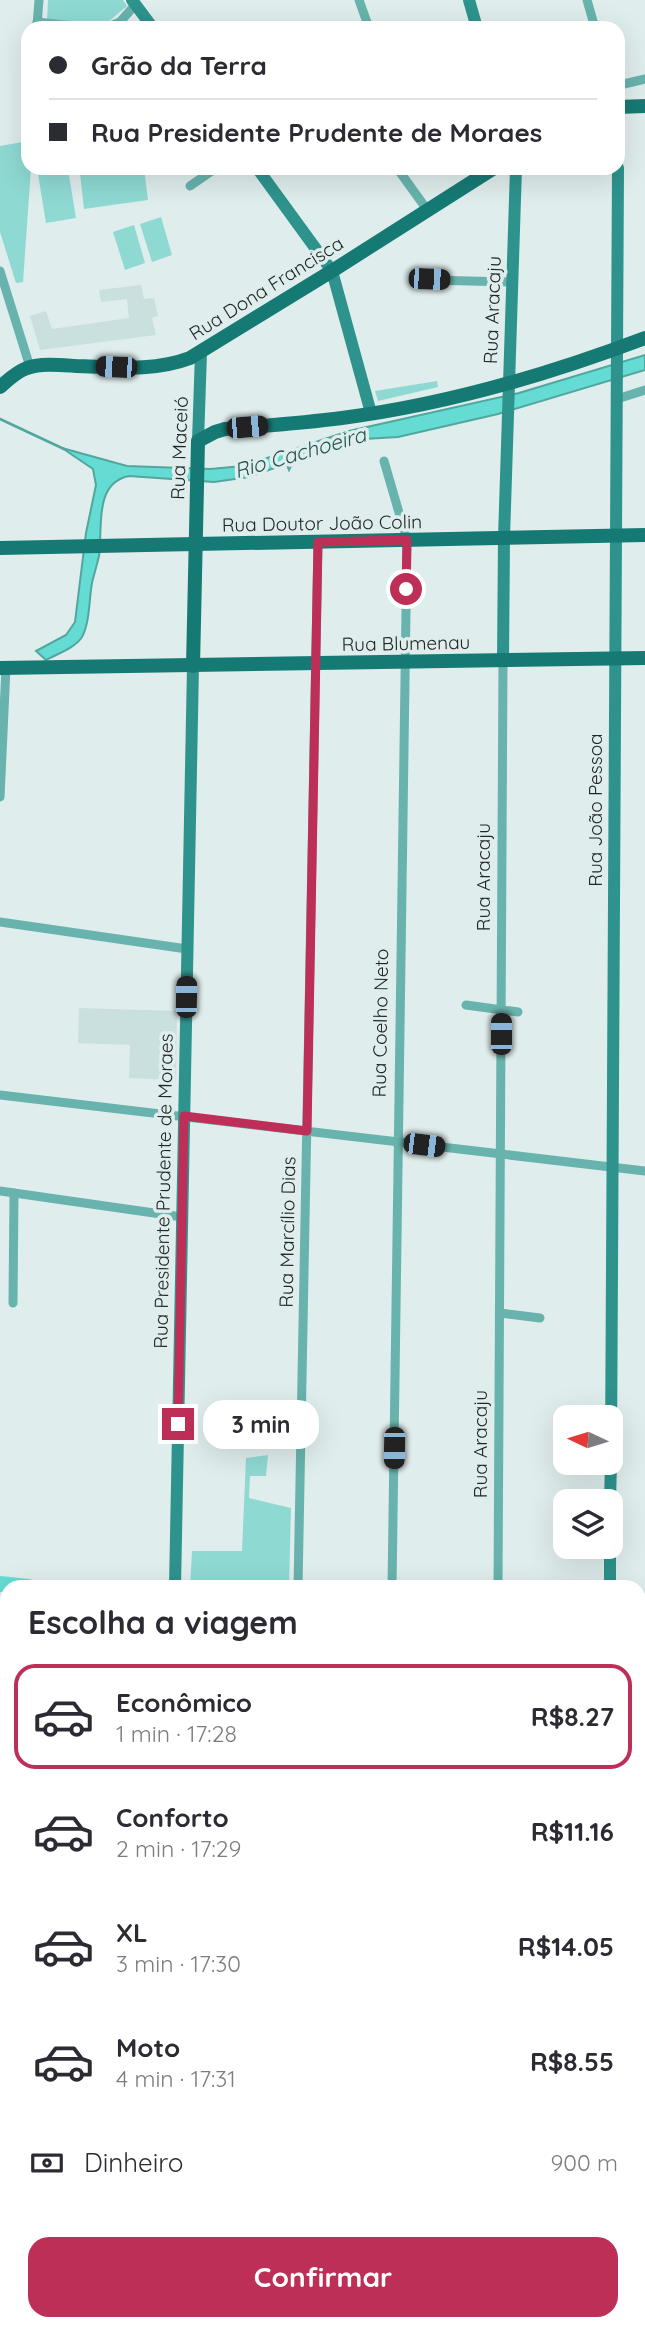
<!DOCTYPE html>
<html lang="pt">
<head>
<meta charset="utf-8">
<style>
	:root { --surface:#fff; --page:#f2f2f3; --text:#2b2b33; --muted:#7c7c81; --line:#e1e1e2; --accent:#be2f58 }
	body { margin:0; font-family:Quicksand,sans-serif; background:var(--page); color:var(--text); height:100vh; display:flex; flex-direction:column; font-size:26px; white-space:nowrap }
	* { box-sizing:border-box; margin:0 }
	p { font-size:23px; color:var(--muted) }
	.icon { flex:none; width:38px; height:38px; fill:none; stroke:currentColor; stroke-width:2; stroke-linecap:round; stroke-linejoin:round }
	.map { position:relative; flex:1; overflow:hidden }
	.details { position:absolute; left:0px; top:1580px; width:646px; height:751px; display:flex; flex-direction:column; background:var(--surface); border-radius:21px 21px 0 0; box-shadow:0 7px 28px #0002 }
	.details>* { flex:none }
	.top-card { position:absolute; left:21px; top:21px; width:604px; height:154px; border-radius:21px; box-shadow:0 7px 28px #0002; display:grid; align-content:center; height:154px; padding:0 28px; background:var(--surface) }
	.needle { width:46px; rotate:274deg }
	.tools { position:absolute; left:553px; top:1405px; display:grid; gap:14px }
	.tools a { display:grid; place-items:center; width:70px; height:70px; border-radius:14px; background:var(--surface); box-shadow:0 7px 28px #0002; font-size:35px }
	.end { position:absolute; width:32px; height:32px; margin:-16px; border:9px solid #be2f58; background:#fff; box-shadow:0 0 0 4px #fff }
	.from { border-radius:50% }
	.bubble { position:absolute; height:49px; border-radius:21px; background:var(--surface); box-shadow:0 7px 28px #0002; font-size:23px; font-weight:700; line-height:49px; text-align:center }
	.car { position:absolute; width:21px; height:42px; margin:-21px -10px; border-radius:9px; box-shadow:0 0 5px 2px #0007; background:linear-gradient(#222 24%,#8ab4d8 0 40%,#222 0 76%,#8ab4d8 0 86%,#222 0) }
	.top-card b { display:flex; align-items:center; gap:24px; height:66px; font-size:26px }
	.top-card b+b { border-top:2px solid var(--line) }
	.top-card i { width:18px; height:18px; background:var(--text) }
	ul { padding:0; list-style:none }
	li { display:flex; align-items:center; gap:21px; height:105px; margin:0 14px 10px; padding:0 14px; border:4px solid transparent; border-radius:21px }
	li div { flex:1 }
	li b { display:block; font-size:26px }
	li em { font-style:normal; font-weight:700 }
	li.on { border-color:var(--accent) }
	li>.icon { width:63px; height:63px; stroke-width:1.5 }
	h2 { padding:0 28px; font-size:32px; line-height:84px }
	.pay { display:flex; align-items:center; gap:18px; height:77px; padding:0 28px; font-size:26px }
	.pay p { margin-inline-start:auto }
	.action { display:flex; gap:14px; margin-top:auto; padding:14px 28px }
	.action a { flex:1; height:80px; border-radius:21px; background:var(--accent); color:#fff; font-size:28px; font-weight:700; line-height:80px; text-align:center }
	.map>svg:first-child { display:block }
</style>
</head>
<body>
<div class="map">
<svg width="645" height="2330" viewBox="0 0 645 2330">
	<rect width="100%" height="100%" fill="#dfedec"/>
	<g fill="#cae0de">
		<polygon points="141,285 144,299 154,298 158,316 152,318 156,335 40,350 30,316 46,311 52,329 129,318 127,299 101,302 99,290"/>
		<polygon points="79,1008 177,1011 176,1080 129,1078 130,1045 78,1043"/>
	</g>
	<g fill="#8fd9d3">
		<polygon points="48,0 123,0 127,6 109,21 83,26 47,21"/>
		<polygon points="28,141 28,168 31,168 23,282 16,283 0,232 0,146"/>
		<polygon points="119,168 144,168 148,200 84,209 80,173"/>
		<polygon points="68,169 76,218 46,223 38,174"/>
		<polygon points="161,217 172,255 152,262 140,224"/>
		<polygon points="134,225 145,263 125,270 113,232"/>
		<polygon points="437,381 438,387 378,401 375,391"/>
		<polygon points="268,1455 266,1476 250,1476 249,1498 291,1508 289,1587 190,1587 192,1551 242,1551 246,1458"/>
		<polygon points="0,2261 7,2262 7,2324 152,2324 152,2330 120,2330 78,2325 78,2330 0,2330"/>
	</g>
	<path fill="#65dcd3" stroke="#51a69f" stroke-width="2" d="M645,355v15l-147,44 -100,23 -34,2 -71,23 -4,8 -2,-5h-4l-34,12 -35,5 -85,-6c-36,7 -26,54 -30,80 -2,9 -5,18 -7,27 -3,16 -2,39 -10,54 -7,11 -25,17 -36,23l-10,-9 30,-16 9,-13 11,-89 10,-48 -3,-16 -31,-21 65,18 83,3 33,-3 106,-35 170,-38z"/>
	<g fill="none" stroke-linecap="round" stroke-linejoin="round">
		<polyline stroke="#51a69f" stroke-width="2.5" points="0,419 64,449"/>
		<polyline stroke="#65dcd3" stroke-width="16" points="0,1584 29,1587"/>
		<g stroke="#68b3ad" stroke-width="9">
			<polyline points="359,0 369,28"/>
			<polyline points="587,0 595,28"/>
			<polyline points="37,22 91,28"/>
			<polyline points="37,26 39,0"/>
			<polyline points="106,28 120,22 135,5"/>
			<polyline points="618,83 624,84 645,79"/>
			<polyline points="397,168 428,211"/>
			<polyline points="190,186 216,168"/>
			<polyline points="0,271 30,367"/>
			<polyline points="429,280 512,282"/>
			<polyline points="617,399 645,390"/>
			<polyline points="384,461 407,540 392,1587"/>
			<polyline points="0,797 6,668"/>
			<polyline points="0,922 187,949"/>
			<polyline points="466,1005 518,1012"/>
			<polyline points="0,1095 645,1171"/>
			<polyline points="0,1191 182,1217"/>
			<polyline points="13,1303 14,1193"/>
			<polyline points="500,1313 540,1318"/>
			<polyline points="298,1587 318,542"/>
			<polyline points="498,1587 503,661"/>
			<polyline points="0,1788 7,1789"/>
			<polyline points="0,1876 7,1877"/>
			<polyline points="0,1992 7,1993"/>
			<polyline points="639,2035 645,2036"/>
			<polyline points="0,2104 7,2105"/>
			<polyline points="639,2113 645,2114"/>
			<polyline points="639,2210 645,2211"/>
		</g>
		<g stroke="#2e938d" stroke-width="12">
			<polyline points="132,0 153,28"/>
			<polyline points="469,0 477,28"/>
			<polyline points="618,120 618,154"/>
			<polyline points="257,168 332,271 371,413"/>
			<polyline points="198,441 201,353"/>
			<polyline points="503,661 504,538 516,168"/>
			<polyline points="611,1452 618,168"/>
			<polyline points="610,1502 611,1463"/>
			<polyline points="175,1587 193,666"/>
			<polyline points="610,1587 610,1547"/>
			<polyline points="160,2330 160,2324"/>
		</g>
		<g stroke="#167a74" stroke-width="14">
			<polyline points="618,107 645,106"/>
			<path d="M0,387c8,-7 16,-15 27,-19 15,-5 33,-3 49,-2 38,1 77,6 114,-8l142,-87 162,-103"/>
			<polyline points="0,548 645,535"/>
			<path d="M193,666l5,-225 17,-9 10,-3c39,-3 78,-6 117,-11 101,-13 208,-44 303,-80"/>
			<polyline points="0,668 645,658"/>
			<polyline points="0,2253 7,2254"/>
			<polyline points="639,2319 645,2319"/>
			<polyline points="532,2324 579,2330"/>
			<polyline points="586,2330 600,2324"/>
			<polyline points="623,2330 623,2324"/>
		</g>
	</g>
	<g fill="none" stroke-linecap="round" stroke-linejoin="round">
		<polyline stroke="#be2f58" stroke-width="9" points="178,1424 184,1116 307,1131 318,542 407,540 406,589"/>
	</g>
	<g text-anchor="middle" stroke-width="7" stroke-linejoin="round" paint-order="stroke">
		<g font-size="19" fill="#212726" stroke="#dfedec">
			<text transform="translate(266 288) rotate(-32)" y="7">Rua Dona Francisca</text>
			<text transform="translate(492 310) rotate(-88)" y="7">Rua Aracaju</text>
			<text transform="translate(179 448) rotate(-88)" y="7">Rua Maceió</text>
			<text transform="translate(322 523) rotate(-1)" y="7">Rua Doutor João Colin</text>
			<text transform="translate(406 643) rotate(-1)" y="7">Rua Blumenau</text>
			<text transform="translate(595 810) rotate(-90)" y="7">Rua João Pessoa</text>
			<text transform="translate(483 877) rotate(-90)" y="7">Rua Aracaju</text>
			<text transform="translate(380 1023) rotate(-89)" y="7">Rua Coelho Neto</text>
			<text transform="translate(163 1191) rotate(-89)" y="7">Rua Presidente Prudente de Moraes</text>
			<text transform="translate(287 1232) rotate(-89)" y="7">Rua Marcílio Dias</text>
			<text transform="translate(480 1444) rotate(-90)" y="7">Rua Aracaju</text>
		</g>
		<g font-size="21" font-style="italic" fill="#235653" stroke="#dfedec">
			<text transform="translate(300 453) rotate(-16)" y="7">Rio Cachoeira</text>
		</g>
	</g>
</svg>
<div class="tools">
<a><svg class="needle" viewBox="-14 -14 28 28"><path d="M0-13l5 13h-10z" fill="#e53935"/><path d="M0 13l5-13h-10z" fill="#7c7c81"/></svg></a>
<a><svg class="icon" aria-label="layers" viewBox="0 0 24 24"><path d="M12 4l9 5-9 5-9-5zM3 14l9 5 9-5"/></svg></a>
</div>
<i class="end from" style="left:406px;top:589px"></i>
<i class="end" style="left:178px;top:1424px"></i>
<div class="bubble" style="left:203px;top:1400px;width:116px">3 min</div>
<i class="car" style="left:429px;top:279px;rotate:92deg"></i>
<i class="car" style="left:116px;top:367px;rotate:272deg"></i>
<i class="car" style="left:247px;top:427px;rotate:85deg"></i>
<i class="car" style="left:186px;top:997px;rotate:1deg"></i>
<i class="car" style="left:501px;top:1034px;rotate:0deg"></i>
<i class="car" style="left:424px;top:1145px;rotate:97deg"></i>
<i class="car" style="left:394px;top:1448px;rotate:181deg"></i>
<div class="top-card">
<b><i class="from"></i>Grão da Terra</b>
<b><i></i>Rua Presidente Prudente de Moraes</b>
</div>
<section class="details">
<h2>Escolha a viagem</h2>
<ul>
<li class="on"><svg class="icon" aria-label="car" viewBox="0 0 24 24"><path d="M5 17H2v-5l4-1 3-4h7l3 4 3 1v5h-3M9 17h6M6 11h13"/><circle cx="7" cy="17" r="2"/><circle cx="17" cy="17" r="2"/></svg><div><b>Econômico</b><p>1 min · 17:28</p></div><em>R$8.27</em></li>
<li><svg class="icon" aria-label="car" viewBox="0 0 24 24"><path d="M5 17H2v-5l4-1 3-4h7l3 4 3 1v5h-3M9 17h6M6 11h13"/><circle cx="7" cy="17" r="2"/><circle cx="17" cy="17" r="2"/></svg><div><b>Conforto</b><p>2 min · 17:29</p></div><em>R$11.16</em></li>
<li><svg class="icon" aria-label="car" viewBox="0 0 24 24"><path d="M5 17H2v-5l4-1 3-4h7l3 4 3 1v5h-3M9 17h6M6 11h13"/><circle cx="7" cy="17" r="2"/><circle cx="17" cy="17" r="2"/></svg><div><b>XL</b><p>3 min · 17:30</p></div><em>R$14.05</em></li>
<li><svg class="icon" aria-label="car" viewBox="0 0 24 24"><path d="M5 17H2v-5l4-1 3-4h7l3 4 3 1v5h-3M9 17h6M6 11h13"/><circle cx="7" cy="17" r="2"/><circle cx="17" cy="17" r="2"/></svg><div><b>Moto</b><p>4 min · 17:31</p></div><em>R$8.55</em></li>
</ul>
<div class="pay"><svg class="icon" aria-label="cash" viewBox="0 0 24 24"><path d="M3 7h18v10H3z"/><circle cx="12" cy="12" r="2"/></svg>Dinheiro<p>900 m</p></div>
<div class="action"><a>Confirmar</a></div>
</section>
</div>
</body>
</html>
